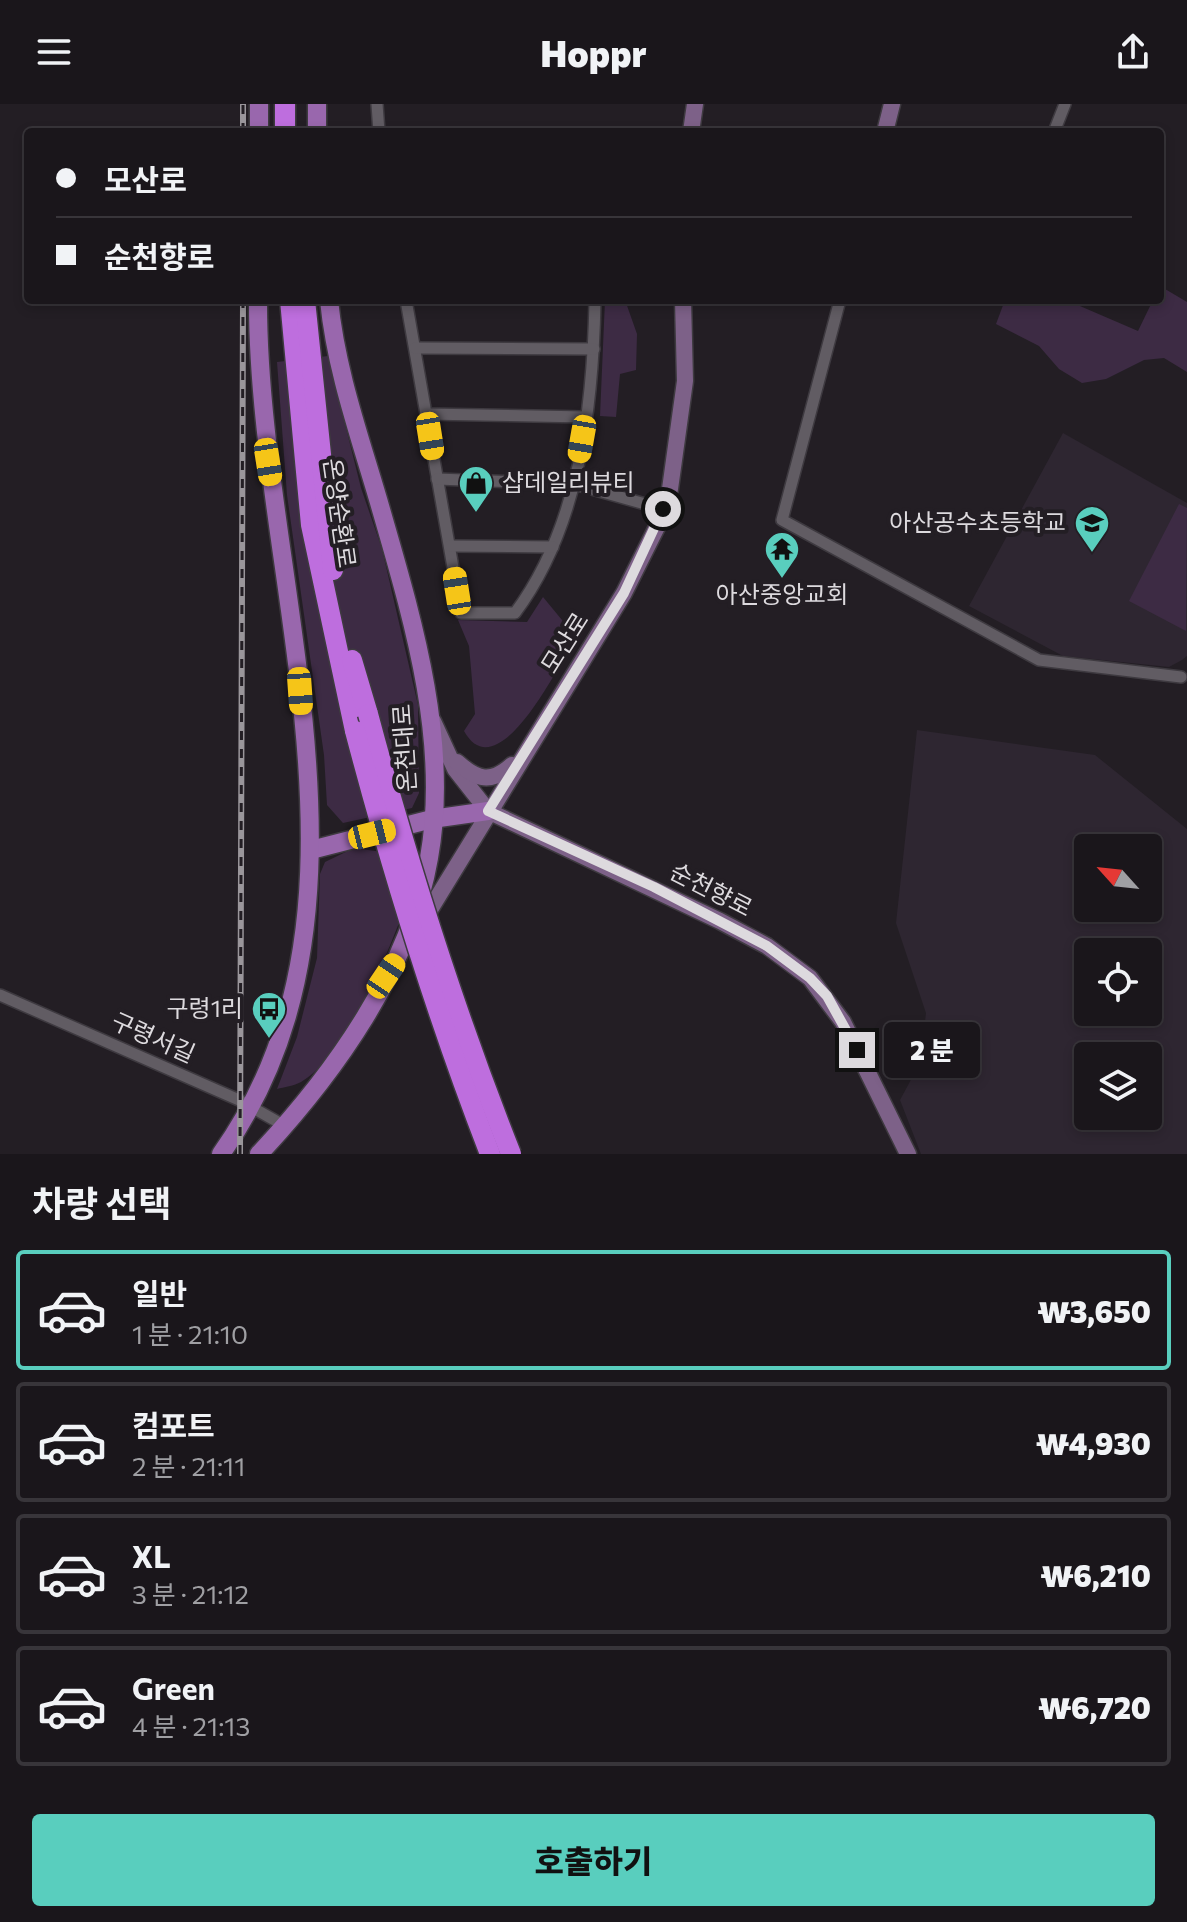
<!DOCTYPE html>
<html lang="ko">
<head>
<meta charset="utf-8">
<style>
	:root { --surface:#1a161b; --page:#272328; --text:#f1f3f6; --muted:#9f9fa3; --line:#38353a; --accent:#59cebe }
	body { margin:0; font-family:Commissioner,"Noto Sans KR",sans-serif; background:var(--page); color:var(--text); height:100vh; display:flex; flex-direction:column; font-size:30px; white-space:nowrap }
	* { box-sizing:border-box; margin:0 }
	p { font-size:26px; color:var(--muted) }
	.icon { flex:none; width:44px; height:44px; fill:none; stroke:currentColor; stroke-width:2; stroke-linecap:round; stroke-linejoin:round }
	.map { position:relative; height:1050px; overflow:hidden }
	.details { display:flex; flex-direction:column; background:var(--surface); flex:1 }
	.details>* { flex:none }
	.hud { position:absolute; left:24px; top:24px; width:1140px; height:176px; border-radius:8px; box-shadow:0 4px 12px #0003,0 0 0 2px var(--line); display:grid; align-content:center; height:176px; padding:0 32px; background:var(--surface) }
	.needle { width:52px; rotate:297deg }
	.buttons { position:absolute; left:1074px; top:730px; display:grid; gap:16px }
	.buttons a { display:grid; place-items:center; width:88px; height:88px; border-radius:8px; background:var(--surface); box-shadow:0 4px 12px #0003,0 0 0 2px var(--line); font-size:40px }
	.end { position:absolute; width:36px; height:36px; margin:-18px; border:10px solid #dddade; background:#111; box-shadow:0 0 0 4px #111 }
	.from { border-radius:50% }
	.bubble { position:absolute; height:56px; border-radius:8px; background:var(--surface); box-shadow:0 4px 12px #0003,0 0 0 2px var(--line); font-size:26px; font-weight:800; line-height:56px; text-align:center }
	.car { position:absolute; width:24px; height:48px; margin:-24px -12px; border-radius:10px; box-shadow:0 0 6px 2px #0007; background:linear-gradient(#f5c518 24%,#345 0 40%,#f5c518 0 76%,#345 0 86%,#f5c518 0) }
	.hud b { display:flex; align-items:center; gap:28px; height:76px; font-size:30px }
	.hud b+b { border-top:2px solid var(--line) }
	.hud i { width:20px; height:20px; background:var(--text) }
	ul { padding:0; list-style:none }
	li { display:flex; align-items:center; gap:24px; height:120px; margin:0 16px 12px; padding:0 16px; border:4px solid var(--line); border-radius:8px }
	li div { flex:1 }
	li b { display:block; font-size:30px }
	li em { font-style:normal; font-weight:800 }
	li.current { border-color:var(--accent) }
	li>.icon { width:72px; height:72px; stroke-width:1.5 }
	h2 { padding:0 32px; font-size:36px; line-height:96px }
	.primary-button { display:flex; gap:16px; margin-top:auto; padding:16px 32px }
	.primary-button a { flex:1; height:92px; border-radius:8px; background:var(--accent); color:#111; font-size:32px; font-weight:800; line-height:92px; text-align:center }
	header { display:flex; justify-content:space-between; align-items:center; height:104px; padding:0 32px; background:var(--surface); font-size:36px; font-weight:800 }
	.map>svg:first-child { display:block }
</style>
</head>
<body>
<header><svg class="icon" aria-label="menu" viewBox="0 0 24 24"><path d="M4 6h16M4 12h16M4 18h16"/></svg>Hoppr<svg class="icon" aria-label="share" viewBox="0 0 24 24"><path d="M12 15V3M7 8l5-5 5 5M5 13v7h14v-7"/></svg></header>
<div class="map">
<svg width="1187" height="1050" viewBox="0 0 1187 1050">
	<rect width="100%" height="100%" fill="#231e24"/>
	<g fill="#2e2631" fill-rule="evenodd">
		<polygon points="1063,329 1187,399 1187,552 1182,556 1169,563 1063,552 969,502"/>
		<path d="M917,626l178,25 92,74v325h-266l-21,-54 20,-37 6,-50 -30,-90zM1088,744h60v60h-60zM1088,848h60v60h-60zM1088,952h60v60h-60z"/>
	</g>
	<g fill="#3d2b44">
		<polygon points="1160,182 1187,198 1187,268 1164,254 1144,256 1106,275 1082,279 1059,265 1039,242 996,220 1005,196 1066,196 1138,227 1153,196 1160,196"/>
		<polygon points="605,196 625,196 637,230 636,266 620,270 616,313 600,312"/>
		<polygon points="328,252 361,384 382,445 418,601 419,689 412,704 343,719 327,701 324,651 287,391 277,258"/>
		<polygon points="1179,400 1187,404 1186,527 1129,497"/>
		<path d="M543,493l33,40c-16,26 -78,155 -112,94l11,-17 -6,-68 -11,-26 69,2z"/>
		<path d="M354,744l50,7 12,23c-22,58 -61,171 -115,204 -7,4 -17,5 -24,7l20,-52 20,-79 3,-84 5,-12z"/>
	</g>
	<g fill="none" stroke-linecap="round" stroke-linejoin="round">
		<g stroke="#3e3a40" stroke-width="14">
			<g id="street">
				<polyline points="377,0 379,28"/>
				<polyline points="1054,28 1065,0"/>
				<path d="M406,196l55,313h54c65,-87 78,-207 80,-313"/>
				<polyline points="840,196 782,416 1039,556 1181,573"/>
				<polyline points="415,244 594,245"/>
				<polyline points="426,310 586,313"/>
				<polyline points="437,375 574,380 663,405"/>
				<polyline points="450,442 553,443"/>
				<polyline points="0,891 239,996 285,1022"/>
			</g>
		</g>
		<g stroke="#3e3a40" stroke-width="19">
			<g id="secondary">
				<polyline points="691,28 695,0"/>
				<polyline points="885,28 892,0"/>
				<polyline points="433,617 455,665 488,707 720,817 767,842 810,874 843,918 908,1050"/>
				<path d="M457,658c20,18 34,22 55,3"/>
				<polyline points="423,817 624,489 658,421 670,385 685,277 683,196"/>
			</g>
		</g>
		<g stroke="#3e3a40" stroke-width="21">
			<g id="primary">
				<polyline points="317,0 317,28"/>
				<polyline points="259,28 259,0"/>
				<polyline points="311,746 432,715 488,707"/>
				<path d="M221,1050c176,-249 36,-577 37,-854"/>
				<path d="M259,1050c75,-80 151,-186 170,-296 21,-117 -17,-241 -49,-352 -20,-69 -44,-135 -51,-206"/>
			</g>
		</g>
		<g stroke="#3e3a40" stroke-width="23">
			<g id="highway">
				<polyline points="285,0 285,28"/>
				<polyline points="290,196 311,421 355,627"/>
				<polyline points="305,196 333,466"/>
				<polyline points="352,556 368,610"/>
			</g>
		</g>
		<use href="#street" stroke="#615c63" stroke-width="11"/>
		<use href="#secondary" stroke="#7d6188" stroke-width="16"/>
		<use href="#primary" stroke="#9967ad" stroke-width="18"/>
		<use href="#highway" stroke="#be6ede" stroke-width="20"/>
		<g stroke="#9a969b" stroke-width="6">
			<g id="rail">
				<polyline points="243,28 243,0"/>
				<polyline points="240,1050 243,196"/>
			</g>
		</g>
		<use href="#rail" stroke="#231e24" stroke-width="3" stroke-dasharray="9" stroke-linecap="butt"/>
		<g stroke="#3e3a40" stroke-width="23" stroke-linecap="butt">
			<g id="highway-bridge">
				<path d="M368,610c40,150 86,296 143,440"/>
				<path d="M355,627c38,144 81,284 135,423"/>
			</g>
		</g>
		<use href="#highway-bridge" stroke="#be6ede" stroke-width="20"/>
	</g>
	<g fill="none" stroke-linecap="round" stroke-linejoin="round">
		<polyline stroke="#dddade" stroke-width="10" points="663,405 624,489 488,707 654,783 767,842 810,874 827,892 857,946"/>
	</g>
	<defs>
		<g id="shop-pin" transform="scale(1.8)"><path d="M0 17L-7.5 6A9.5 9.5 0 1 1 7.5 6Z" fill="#59cebe" stroke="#231e24"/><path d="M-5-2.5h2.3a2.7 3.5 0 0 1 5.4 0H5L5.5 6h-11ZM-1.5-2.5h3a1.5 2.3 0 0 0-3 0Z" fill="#111"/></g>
		<g id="school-pin" transform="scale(1.8)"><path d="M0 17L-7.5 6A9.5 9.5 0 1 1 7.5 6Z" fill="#59cebe" stroke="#231e24"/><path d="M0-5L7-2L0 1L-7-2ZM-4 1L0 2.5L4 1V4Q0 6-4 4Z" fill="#111"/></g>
		<g id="temple-pin" transform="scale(1.8)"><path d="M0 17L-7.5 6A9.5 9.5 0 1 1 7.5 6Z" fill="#59cebe" stroke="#231e24"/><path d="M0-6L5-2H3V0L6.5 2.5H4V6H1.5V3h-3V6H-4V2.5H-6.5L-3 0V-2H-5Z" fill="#111"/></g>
		<g id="bus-pin" transform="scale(1.8)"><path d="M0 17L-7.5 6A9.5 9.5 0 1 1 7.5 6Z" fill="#59cebe" stroke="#231e24"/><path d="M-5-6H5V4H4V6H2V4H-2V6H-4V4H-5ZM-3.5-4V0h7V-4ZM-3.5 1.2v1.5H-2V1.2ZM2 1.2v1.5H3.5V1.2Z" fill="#111"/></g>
	</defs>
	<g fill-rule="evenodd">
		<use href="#shop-pin" x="476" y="379"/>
		<use href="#school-pin" x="1092" y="419"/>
		<use href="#temple-pin" x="782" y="445"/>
		<use href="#bus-pin" x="269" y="905"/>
	</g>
	<g text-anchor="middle" stroke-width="8" stroke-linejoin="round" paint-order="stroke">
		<g font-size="24" fill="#dddade" stroke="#231e24" text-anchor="end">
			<text x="502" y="387" text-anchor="start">샵데일리뷰티</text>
			<text x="1066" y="427">아산공수초등학교</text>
			<text x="782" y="499" text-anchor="middle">아산중앙교회</text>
			<text x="243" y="913">구령1리</text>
		</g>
		<g font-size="24" fill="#dddade" stroke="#231e24">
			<text transform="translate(339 409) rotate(82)" y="8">온양순환로</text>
			<text transform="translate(565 539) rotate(-58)" y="8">모산로</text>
			<text transform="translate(405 644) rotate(-94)" y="8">온천대로</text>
			<text transform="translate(711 786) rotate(27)" y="8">순천향로</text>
			<text transform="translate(153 934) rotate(24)" y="8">구령서길</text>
		</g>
	</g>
</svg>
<div class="buttons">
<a><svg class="needle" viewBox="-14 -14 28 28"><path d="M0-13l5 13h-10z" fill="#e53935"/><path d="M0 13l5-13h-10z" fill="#9f9fa3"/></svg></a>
<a><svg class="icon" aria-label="locate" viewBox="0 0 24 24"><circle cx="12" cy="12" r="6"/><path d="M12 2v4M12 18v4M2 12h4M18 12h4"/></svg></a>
<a><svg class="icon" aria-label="layers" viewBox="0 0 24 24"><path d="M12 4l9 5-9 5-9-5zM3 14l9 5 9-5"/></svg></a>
</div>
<i class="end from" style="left:663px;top:405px"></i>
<i class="end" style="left:857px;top:946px"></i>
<div class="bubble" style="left:884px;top:918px;width:96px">2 분</div>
<i class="car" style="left:430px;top:332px;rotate:171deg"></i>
<i class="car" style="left:582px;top:335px;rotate:190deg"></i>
<i class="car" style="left:268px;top:358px;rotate:171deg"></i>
<i class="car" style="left:457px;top:487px;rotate:351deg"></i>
<i class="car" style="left:300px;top:587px;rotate:176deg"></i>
<i class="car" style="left:372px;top:730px;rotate:76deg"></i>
<i class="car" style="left:386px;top:872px;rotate:34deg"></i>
<div class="hud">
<b><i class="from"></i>모산로</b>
<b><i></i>순천향로</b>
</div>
</div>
<section class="details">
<h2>차량 선택</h2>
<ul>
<li class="current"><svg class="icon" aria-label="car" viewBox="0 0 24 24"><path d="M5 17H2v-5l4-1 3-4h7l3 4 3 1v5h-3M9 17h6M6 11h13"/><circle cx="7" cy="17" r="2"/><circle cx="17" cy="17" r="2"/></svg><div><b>일반</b><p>1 분 · 21:10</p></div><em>₩3,650</em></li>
<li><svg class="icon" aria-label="car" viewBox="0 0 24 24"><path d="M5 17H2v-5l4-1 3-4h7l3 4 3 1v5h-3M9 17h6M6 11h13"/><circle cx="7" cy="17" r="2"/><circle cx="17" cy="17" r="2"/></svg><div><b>컴포트</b><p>2 분 · 21:11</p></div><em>₩4,930</em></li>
<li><svg class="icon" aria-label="car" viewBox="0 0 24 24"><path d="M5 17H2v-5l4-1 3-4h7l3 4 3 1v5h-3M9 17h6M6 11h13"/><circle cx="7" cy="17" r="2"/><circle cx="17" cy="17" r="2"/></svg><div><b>XL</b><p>3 분 · 21:12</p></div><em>₩6,210</em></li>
<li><svg class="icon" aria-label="car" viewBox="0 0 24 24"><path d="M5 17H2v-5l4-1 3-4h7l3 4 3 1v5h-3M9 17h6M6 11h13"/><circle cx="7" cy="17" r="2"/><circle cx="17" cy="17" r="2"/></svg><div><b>Green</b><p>4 분 · 21:13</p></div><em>₩6,720</em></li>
</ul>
<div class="primary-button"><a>호출하기</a></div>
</section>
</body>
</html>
